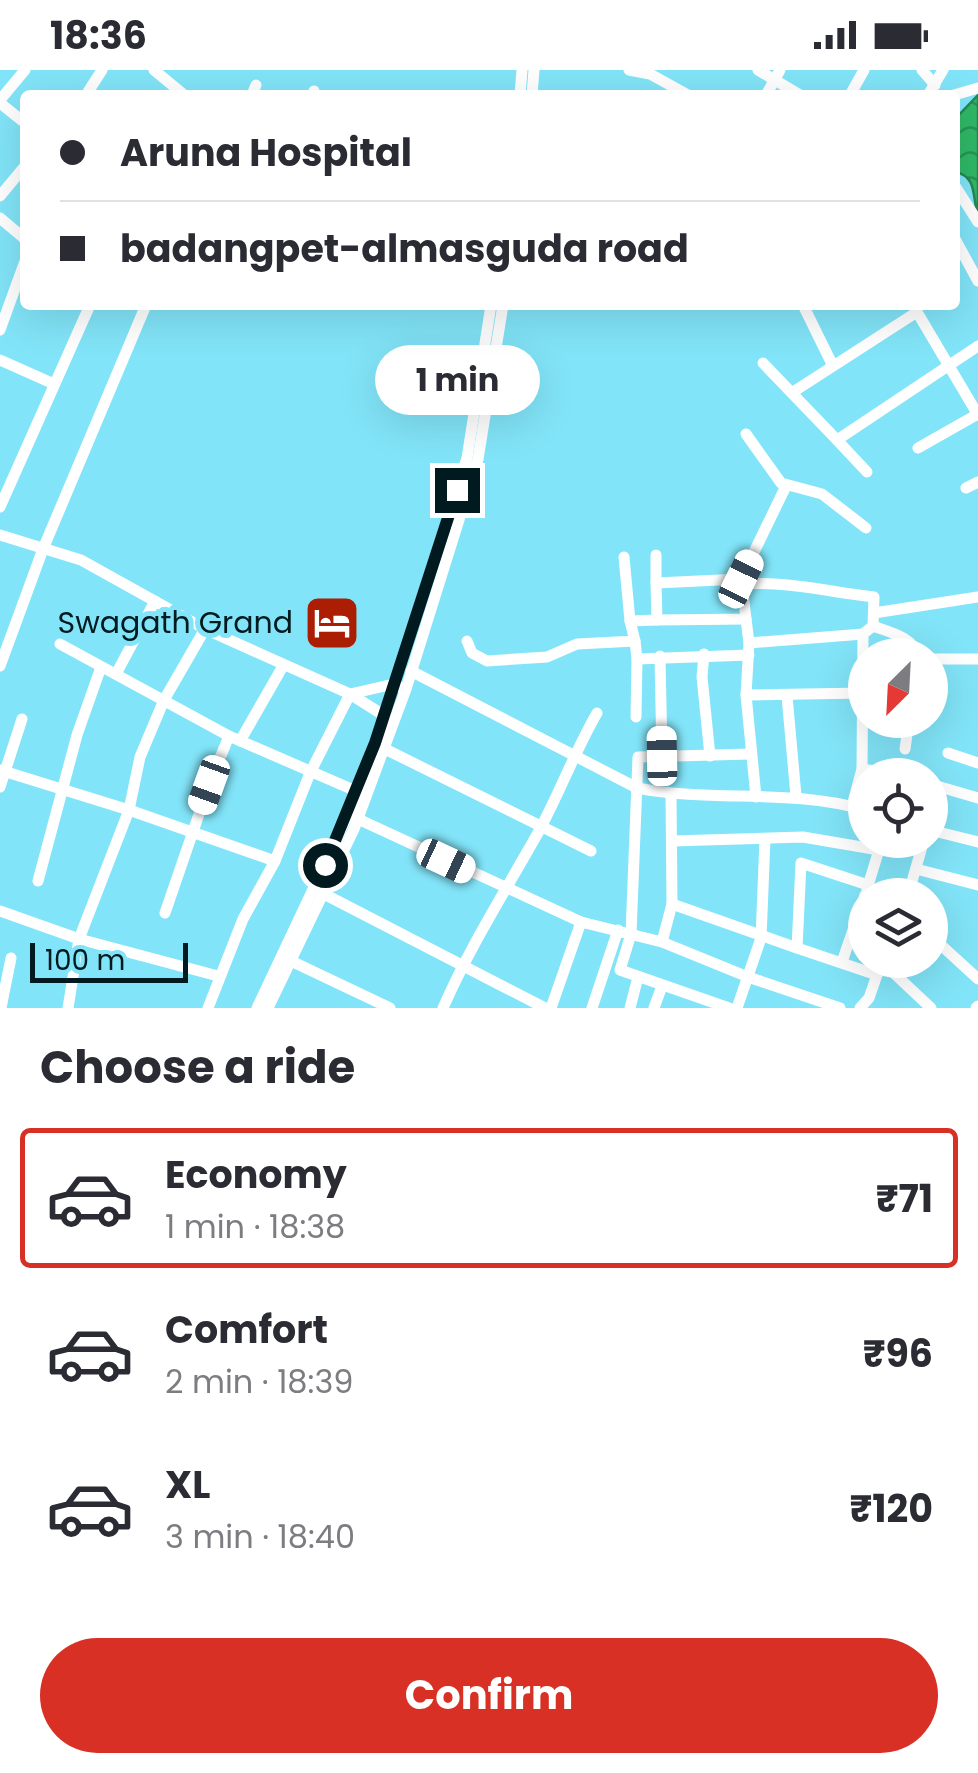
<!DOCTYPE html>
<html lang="en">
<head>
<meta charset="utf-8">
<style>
	:root { --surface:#fff; --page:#f7f7f7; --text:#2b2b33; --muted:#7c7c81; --line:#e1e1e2; --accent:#d93025 }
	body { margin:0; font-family:Poppins,sans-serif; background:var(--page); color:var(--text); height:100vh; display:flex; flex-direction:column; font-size:38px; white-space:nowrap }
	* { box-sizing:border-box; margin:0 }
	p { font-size:32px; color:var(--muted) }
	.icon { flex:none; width:55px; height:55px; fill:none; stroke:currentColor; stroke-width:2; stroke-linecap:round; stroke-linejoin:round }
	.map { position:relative; height:938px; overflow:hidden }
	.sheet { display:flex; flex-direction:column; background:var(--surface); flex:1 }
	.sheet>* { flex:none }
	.top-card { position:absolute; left:20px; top:20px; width:940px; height:220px; border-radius:10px; box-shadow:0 10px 40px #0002; display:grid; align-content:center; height:220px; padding:0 40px; background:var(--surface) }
	.needle { width:65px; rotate:204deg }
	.fabs { position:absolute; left:848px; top:568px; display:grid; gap:20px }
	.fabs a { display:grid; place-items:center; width:100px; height:100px; border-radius:50%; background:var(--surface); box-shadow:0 10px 40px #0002; font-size:50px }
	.scale { position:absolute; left:30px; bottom:25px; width:158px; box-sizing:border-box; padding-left:10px; border:5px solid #001a20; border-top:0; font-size:28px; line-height:35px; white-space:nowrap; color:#001a20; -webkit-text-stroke:8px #82e4f8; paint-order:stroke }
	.end { position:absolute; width:45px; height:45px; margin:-22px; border:12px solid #001a20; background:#fff; box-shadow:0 0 0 5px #fff }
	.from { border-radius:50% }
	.bubble { position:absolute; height:70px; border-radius:35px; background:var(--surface); box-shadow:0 10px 40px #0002; font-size:32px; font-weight:700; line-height:70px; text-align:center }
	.car { position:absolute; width:30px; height:60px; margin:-30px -15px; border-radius:12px; box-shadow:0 0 8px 2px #0007; background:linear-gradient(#fff 24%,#345 0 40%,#fff 0 76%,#345 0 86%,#fff 0) }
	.top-card b { display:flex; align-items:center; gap:35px; height:95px; font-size:38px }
	.top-card b+b { border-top:2px solid var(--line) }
	.top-card i { width:25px; height:25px; background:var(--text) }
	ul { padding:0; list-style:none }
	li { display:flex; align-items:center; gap:30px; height:140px; margin:0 20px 15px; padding:0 20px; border:5px solid transparent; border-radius:10px }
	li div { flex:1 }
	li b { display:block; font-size:38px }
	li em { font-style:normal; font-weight:700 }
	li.current { border-color:var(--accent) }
	li>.icon { width:90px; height:90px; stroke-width:1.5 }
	h2 { padding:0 40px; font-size:45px; line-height:120px }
	.primary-button { display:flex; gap:20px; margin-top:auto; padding:20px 40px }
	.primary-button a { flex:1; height:115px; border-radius:60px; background:var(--accent); color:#fff; font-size:40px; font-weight:700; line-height:115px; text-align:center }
	.status { display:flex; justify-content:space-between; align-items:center; height:70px; padding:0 50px; background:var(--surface); direction:ltr }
	.status svg { height:28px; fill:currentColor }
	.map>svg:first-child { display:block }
</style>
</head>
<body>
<div class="status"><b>18:36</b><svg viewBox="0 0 49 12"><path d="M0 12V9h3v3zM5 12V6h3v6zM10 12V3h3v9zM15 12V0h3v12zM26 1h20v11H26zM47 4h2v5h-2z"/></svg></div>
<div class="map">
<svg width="978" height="938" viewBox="0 0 978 938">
	<defs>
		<pattern id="water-waves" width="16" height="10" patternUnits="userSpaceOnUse" patternTransform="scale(2.5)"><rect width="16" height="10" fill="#2fb866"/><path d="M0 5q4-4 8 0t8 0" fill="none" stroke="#269554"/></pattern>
	</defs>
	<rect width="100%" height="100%" fill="#82e4f8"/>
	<path fill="url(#water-waves)" stroke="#218951" stroke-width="2.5" d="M978,25v120c-6,-16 0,-39 -23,-43v-53z"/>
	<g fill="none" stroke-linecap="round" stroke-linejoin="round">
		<g stroke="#fff" stroke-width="11">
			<polyline points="154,0 183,24"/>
			<polyline points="629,0 650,4 688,25"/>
			<polyline points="758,0 800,25"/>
			<polyline points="922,0 935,15"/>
			<polyline points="86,25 102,0"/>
			<polyline points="252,25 256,15"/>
			<polyline points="312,25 314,21"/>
			<polyline points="520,25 522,0"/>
			<polyline points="532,25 534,0"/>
			<polyline points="766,25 780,0"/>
			<polyline points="850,25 864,0"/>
			<polyline points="928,25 943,0"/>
			<polyline points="954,25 978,18"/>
			<polyline points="0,30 25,0"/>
			<polyline points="0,33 25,53"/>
			<polyline points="955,116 978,152"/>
			<polyline points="0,126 25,96"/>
			<polyline points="0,148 25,169"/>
			<polyline points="955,169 978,211"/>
			<polyline points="803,235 832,294"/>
			<polyline points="0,260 25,191"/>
			<polyline points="0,290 54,314"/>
			<polyline points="763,293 837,370 978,276"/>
			<polyline points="793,322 917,242 978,345"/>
			<polyline points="746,364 781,413 822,424 866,458"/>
			<polyline points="837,370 867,402"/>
			<polyline points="918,378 978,344"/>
			<polyline points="966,418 978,412"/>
			<polyline points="0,437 90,235"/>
			<polyline points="0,465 81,490 205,559 350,624 388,648"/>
			<polyline points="624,487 630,551"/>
			<polyline points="741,509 786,416"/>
			<polyline points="656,513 656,485"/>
			<polyline points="874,543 978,527"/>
			<polyline points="746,549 749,573 746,625 756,727"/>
			<polyline points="657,550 746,549 742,514"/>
			<path d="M873,556c16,6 40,11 45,29"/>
			<path d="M467,571l5,12 15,8 60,-4 30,-13 58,-3 -5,-20 27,-1 -1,-37 85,-4 1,5c45,-3 87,8 132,13l-1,29 -10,8 -1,135 -10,37"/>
			<polyline points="635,571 637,589 749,585"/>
			<polyline points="749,573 863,564"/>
			<polyline points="60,574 229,666 356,721"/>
			<polyline points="704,584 702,607 710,686"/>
			<polyline points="660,586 662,686"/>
			<polyline points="930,589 978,589"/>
			<polyline points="0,596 43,479 146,235"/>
			<path d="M411,601l226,117c78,15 151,0 228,22"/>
			<polyline points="116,604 155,531"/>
			<polyline points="350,624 394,614 400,617"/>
			<polyline points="746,625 863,623"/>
			<polyline points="787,626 796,726"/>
			<polyline points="636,647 637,589"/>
			<polyline points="240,671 283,596"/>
			<polyline points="385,679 591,781"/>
			<polyline points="905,679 909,650"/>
			<polyline points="948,683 978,693"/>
			<polyline points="862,699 899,705"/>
			<polyline points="0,700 129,740 275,791"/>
			<polyline points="930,714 978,728"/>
			<polyline points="0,717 22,649"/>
			<polyline points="358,749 581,852 662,872 748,907 840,938"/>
			<polyline points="930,760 978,772"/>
			<polyline points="672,771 803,767 879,780"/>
			<polyline points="916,799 978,815"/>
			<polyline points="38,811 77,665 101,597"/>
			<polyline points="868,815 801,793 797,878 877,905"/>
			<polyline points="867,819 882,770"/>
			<polyline points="324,824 545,938"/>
			<polyline points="908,825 924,770"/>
			<polyline points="672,834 797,878"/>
			<polyline points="0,841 79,869 218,906"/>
			<polyline points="165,843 209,715 229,666"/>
			<polyline points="930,865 978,909"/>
			<polyline points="662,872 672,834 671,724"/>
			<polyline points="291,891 390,938"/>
			<polyline points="842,892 865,825"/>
			<polyline points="882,892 931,938"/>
			<polyline points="1,938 11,888"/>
			<polyline points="68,938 79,869 129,740 140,687 164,630 205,559"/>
			<polyline points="208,938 243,849 275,791 310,703 350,624"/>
			<polyline points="257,938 348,745 375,673 467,388 491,235"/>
			<polyline points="268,938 354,759 406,619 478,389 503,235"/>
			<path d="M443,938c27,-62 63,-118 96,-177 21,-39 36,-80 58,-118"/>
			<polyline points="551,938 581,852"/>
			<polyline points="592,938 618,860"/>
			<polyline points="630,938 638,907"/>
			<polyline points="654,938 662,916"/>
			<polyline points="729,938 620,900 631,864 638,687 751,684"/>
			<polyline points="737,938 761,868 765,769"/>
			<polyline points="860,938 869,928 878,902"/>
			<polyline points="976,938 978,936"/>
		</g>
	</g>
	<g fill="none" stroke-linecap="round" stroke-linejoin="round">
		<polyline stroke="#001a20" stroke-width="12" points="325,795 375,673 457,420"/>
	</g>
	<defs>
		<g id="hotel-square" transform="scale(2.875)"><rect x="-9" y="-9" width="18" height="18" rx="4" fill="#ac1e04" stroke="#82e4f8"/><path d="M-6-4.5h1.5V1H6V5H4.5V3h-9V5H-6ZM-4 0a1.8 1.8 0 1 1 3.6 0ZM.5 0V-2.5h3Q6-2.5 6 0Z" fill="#fff"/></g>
	</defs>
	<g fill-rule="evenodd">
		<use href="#hotel-square" x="332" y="553"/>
	</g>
	<g text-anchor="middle" stroke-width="10" stroke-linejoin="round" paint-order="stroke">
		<g font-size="30" fill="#001a20" stroke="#82e4f8" text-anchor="end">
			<text x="293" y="563">Swagath Grand</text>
		</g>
	</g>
</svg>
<div class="fabs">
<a><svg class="needle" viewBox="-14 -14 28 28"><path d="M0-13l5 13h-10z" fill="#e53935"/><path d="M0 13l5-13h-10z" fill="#7c7c81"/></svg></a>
<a><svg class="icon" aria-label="locate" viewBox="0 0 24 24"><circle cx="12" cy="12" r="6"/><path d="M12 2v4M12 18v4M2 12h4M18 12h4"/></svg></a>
<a><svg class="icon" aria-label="layers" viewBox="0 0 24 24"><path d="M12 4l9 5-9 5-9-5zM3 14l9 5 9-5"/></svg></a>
</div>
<div class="scale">100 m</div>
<i class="end from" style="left:325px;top:795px"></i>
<i class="end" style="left:457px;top:420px"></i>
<div class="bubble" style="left:375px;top:275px;width:165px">1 min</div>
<i class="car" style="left:741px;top:509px;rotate:26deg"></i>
<i class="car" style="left:662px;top:686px;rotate:359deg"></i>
<i class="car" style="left:209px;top:715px;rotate:200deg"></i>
<i class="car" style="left:446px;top:791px;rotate:115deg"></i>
<div class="top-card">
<b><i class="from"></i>Aruna Hospital</b>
<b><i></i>badangpet-almasguda road</b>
</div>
</div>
<section class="sheet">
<h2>Choose a ride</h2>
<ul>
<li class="current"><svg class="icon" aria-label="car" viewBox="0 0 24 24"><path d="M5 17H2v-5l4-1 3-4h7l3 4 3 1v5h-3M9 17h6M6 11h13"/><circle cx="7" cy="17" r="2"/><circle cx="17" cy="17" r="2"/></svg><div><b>Economy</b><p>1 min · 18:38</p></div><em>₹71</em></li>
<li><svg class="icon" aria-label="car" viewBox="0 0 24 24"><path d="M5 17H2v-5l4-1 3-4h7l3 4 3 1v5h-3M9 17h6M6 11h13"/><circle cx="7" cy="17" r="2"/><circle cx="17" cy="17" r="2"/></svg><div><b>Comfort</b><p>2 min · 18:39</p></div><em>₹96</em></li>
<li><svg class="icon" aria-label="car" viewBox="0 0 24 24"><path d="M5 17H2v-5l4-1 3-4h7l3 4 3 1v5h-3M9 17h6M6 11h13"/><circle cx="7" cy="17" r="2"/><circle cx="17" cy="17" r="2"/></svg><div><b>XL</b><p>3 min · 18:40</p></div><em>₹120</em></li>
</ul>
<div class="primary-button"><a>Confirm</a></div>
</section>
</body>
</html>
